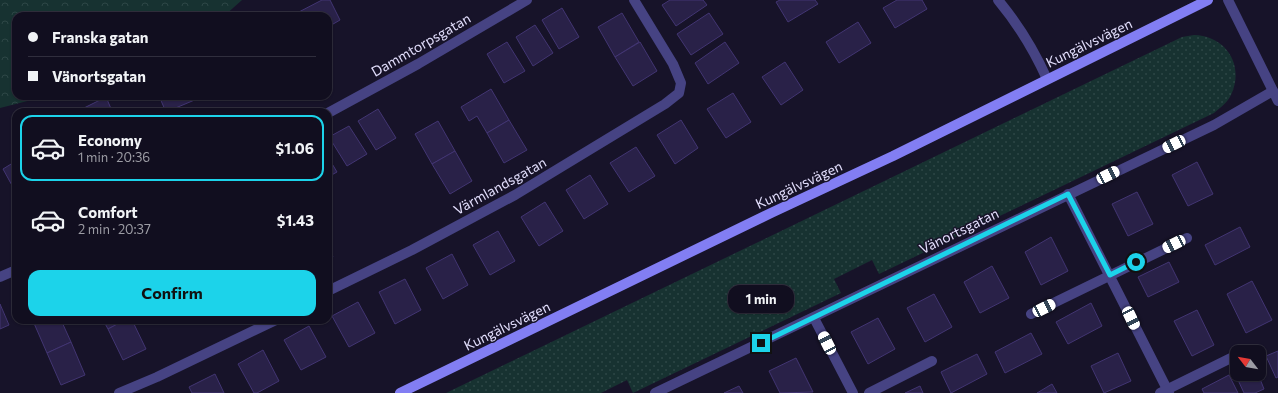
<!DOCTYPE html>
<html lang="en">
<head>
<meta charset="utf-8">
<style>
	:root { --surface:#110e1f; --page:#1e1c2c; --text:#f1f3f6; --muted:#9c9ca4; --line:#302e3d; --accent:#1cd3ea }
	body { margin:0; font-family:Commissioner,sans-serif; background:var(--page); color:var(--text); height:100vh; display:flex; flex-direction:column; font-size:15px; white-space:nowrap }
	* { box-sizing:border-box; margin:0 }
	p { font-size:13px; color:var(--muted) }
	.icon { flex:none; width:22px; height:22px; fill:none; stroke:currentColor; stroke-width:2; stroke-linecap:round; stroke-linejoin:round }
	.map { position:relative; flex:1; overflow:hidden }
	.panel { position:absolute; left:12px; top:108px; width:320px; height:216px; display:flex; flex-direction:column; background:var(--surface); border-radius:12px; box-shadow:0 1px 3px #0004,0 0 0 1px var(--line) }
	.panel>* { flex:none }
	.hud { position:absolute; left:12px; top:12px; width:320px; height:88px; border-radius:12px; box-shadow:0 1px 3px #0004,0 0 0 1px var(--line); display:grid; align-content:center; height:88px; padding:0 16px; background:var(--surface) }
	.needle { width:26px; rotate:301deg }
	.tools { position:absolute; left:1230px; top:345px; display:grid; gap:8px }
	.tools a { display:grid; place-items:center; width:36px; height:36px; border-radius:8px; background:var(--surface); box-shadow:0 1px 3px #0004,0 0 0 1px var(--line); font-size:20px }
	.end { position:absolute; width:18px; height:18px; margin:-9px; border:5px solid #1cd3ea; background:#111; box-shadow:0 0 0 2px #111 }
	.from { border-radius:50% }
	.bubble { position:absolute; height:28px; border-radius:12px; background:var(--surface); box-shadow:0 1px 3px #0004,0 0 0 1px var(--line); font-size:13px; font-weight:700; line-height:28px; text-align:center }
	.car { position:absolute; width:12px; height:24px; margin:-12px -6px; border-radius:5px; box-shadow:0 0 3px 1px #0007; background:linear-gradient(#fff 24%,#345 0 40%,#fff 0 76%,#345 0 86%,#fff 0) }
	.hud b { display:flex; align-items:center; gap:14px; height:38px; font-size:15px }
	.hud b+b { border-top:1px solid var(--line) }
	.hud i { width:10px; height:10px; background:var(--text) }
	ul { padding:7px 0 0; list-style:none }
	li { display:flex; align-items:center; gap:12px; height:66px; margin:0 8px 6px; padding:0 8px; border:2px solid transparent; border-radius:12px }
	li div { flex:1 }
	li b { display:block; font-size:15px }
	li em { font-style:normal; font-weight:700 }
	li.current { border-color:var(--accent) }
	li>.icon { width:36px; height:36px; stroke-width:1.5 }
	.primary-button { display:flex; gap:8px; margin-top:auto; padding:8px 16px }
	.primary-button a { flex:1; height:46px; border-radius:12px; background:var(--accent); color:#111; font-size:16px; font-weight:700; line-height:46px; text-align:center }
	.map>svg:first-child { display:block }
</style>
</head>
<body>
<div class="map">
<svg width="1278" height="393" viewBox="0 0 1278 393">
	<defs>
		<pattern id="grass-dots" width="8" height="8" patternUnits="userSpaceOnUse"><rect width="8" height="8" fill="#173231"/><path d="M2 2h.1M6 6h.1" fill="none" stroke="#2d4646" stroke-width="1.8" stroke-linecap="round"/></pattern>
		<pattern id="forest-crowns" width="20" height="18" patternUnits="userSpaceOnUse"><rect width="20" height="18" fill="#173231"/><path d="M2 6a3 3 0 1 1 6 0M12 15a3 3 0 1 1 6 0" fill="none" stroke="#2d4646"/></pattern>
	</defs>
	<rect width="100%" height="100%" fill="#171329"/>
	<path fill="url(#grass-dots)" d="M1194,35c32,1 51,30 37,60 -3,7 -11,13 -17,18l-335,161 -7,-14 -38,19 7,14 -208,100 -6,-13 -26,13h-155l736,-356z"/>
	<polygon fill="url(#forest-crowns)" points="0,0 242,0 224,16 16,16 16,96 47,96 0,108"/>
	<g fill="#292148" stroke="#423572">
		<polygon points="322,0 330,0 340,20 328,27 328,16 296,16 295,14"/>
		<polygon points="670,0 703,0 707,5 676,26 662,5"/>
		<polygon points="780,0 815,0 818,4 788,22 776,2"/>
		<polygon points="897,0 922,0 927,9 895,28 883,8"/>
		<polygon points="562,8 579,37 559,49 542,20"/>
		<polygon points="622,13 639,42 615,57 598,27"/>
		<polygon points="709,13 723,34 691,55 677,34"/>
		<polygon points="858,22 871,43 839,63 826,42"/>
		<polygon points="535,25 553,53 533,66 516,37"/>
		<polygon points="507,42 525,71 504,83 487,54"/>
		<polygon points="640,42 657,71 633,86 615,57"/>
		<polygon points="725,42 739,63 708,84 695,63"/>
		<polygon points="785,62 803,90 781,105 762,77"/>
		<polygon points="491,89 509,120 487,133 477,116 469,121 461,107"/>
		<polygon points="733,93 751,122 726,138 707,109"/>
		<polygon points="159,96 195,96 197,99 166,112"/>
		<polygon points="106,97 112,111 109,112 76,112"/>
		<polygon points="378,109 396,138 376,150 358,121"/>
		<polygon points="509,120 527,150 504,163 487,133"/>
		<polygon points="681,120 698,148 675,164 657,135"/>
		<polygon points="438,121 455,151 432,164 415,134"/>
		<polygon points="349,126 367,154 347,166 329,137"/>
		<polygon points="636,147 655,176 629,192 610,163"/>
		<polygon points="455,151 472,181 450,194 432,164"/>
		<polygon points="328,157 337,172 328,177"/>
		<polygon points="16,161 16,188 14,189 3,169"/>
		<polygon points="1197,162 1213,194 1188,206 1172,175"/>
		<polygon points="590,175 608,204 584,219 566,190"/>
		<polygon points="1137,192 1153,224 1128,236 1112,204"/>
		<polygon points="545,202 563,231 539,246 521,217"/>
		<polygon points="1240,227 1250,247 1215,265 1205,245"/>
		<polygon points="498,231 515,261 490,275 473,245"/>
		<polygon points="1051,237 1068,271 1041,285 1025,252"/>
		<polygon points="328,248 333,257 328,259"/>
		<polygon points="452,254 468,285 443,299 426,268"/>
		<polygon points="1169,262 1179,282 1148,297 1138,277"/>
		<polygon points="992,266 1009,298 980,313 964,282"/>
		<polygon points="405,279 421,310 395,324 379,292"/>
		<polygon points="1252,281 1272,320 1246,333 1227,294"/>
		<polygon points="934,294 952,327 925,342 907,308"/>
		<polygon points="358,302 375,333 349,347 332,316"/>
		<polygon points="1091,303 1102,326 1068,344 1056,322"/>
		<polygon points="0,304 9,325 0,329"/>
		<polygon points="1197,310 1214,345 1192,356 1174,321"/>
		<polygon points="878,318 895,349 868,364 851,332"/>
		<polygon points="36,320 61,320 71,342 47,353 33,321"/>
		<polygon points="103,320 125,320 108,329"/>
		<polygon points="125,320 132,320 146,349 123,360 108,329"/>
		<polygon points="309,326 326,357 301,370 284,340"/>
		<polygon points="1031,333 1042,354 1005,373 995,352"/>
		<polygon points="71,342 85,375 61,385 47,353"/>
		<polygon points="263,350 279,381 257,393 254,393 238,364"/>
		<polygon points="1278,351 1278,377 1276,378 1266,356"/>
		<polygon points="1118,353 1131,381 1104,393 1091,366"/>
		<polygon points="977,354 987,374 951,393 941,372"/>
		<polygon points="796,358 813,392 780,393 769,371"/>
		<polygon points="215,374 224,393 192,393 189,387"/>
		<polygon points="1250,374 1258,374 1264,389 1255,393 1244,393 1238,380"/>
		<polygon points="1229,375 1238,393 1204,393 1202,389"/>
		<polygon points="1052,384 1057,393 1037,393"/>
		<polygon points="739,386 743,393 724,393"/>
		<polygon points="920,386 923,393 905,393"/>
	</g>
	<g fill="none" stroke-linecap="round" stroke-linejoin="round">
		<g stroke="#464383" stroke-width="10">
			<path d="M998,0c20,24 36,50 49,79"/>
			<polyline points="1228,0 1278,101"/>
			<polyline points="328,113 418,64 527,0"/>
			<polyline points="1068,194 1169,393"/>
			<polyline points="0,277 16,270"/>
			<polyline points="328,291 412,250 515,195 665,104 679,93 681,83 673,64 634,0"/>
			<polyline points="1031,314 1187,238"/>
			<polyline points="814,318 853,393"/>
			<polyline points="1243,352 1248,350"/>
			<polyline points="119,393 157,377 276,320"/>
			<polyline points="655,393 1214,125 1273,91"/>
			<polyline points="869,393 932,361"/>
			<polyline points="1160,393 1237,355"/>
		</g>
		<polyline stroke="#827ef3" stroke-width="10" points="400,393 771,213 893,156 1208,0"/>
	</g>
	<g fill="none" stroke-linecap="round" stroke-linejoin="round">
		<polyline stroke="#1cd3ea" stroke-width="5" points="761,343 1068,194 1110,275 1136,262"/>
	</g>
	<g text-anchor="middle" stroke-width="3" stroke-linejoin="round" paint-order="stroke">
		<g font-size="14" fill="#e2defc" stroke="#171329">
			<text transform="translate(1089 43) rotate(-26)" y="5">Kungälvsvägen</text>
			<text transform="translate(421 45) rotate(-30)" y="5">Dammtorpsgatan</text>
			<text transform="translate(799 185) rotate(-25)" y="5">Kungälvsvägen</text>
			<text transform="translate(500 186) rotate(-29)" y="5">Värmlandsgatan</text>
			<text transform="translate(959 231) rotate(-26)" y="5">Vänortsgatan</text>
			<text transform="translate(507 326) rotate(-26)" y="5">Kungälvsvägen</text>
		</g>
	</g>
</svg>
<div class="tools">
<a><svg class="needle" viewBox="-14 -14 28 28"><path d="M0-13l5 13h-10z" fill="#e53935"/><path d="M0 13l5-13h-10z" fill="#9c9ca4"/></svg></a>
</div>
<i class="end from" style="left:1136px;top:262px"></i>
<i class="end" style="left:761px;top:343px"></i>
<div class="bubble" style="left:728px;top:285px;width:66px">1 min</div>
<i class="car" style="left:1174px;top:144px;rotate:244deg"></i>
<i class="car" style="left:1108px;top:175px;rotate:64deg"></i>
<i class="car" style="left:1174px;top:244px;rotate:244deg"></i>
<i class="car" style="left:1044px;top:308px;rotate:63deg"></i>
<i class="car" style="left:1131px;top:318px;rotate:154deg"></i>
<i class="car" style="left:827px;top:343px;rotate:333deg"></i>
<div class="hud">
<b><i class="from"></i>Franska gatan</b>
<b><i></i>Vänortsgatan</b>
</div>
<section class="panel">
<ul>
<li class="current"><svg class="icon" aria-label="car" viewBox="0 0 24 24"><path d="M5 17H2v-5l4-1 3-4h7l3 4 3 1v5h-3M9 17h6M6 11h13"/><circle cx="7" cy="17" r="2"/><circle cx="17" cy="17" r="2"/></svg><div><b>Economy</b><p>1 min · 20:36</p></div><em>$1.06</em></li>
<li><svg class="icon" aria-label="car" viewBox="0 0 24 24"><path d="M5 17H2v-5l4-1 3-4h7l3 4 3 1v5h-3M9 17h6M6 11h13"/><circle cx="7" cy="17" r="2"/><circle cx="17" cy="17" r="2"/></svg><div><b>Comfort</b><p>2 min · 20:37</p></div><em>$1.43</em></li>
</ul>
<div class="primary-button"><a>Confirm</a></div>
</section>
</div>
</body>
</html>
